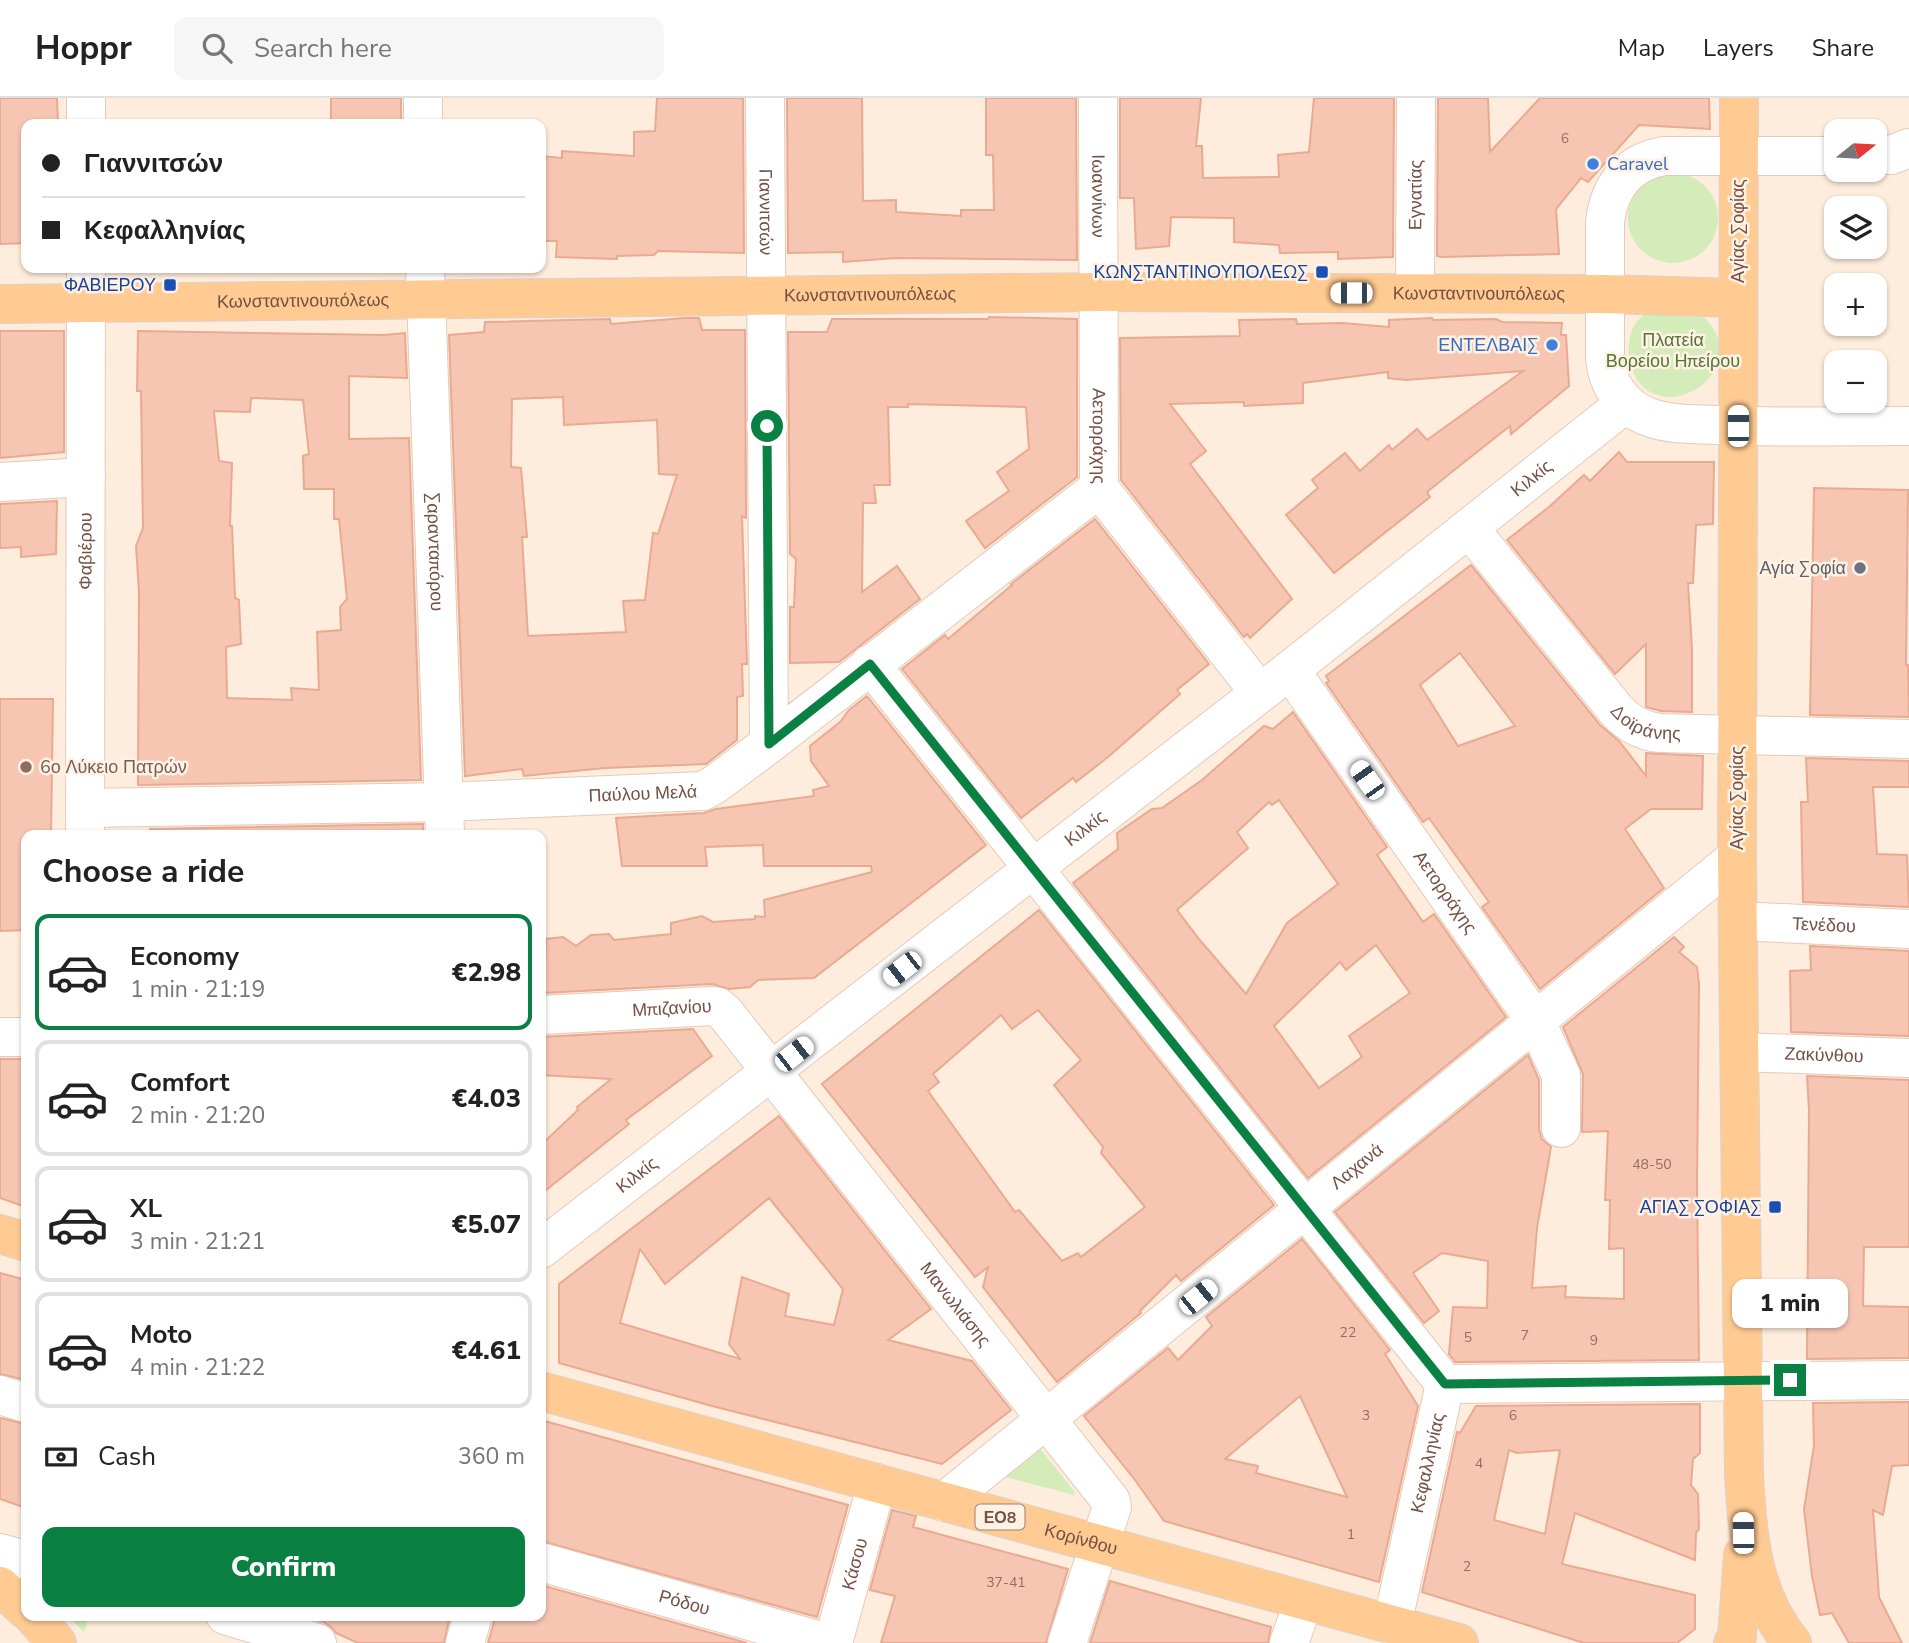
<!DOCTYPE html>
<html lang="en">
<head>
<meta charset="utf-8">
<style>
	:root { --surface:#fff; --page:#f6f6f6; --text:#222; --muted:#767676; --line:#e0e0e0; --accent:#0b8043 }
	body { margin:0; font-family:"Nunito Sans",sans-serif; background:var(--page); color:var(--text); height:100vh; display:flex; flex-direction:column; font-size:26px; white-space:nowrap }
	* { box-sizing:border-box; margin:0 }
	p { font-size:23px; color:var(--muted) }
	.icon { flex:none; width:38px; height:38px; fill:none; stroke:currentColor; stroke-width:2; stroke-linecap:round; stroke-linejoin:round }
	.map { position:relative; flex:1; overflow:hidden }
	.details { position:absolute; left:21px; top:732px; width:525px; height:791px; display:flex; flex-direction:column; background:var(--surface); border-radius:14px; box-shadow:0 2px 5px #0004 }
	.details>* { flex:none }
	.hud { position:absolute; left:21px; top:21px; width:525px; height:154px; border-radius:14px; box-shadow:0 2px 5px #0004; display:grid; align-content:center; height:154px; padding:0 21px; background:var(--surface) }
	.needle { width:46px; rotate:72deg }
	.fabs { position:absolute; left:1824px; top:21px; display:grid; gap:14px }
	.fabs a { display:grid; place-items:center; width:63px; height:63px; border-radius:14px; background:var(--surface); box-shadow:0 2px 5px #0004; font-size:35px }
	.end { position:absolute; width:32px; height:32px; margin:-16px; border:9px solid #0b8043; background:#fff; box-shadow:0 0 0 4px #fff }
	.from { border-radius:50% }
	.bubble { position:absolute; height:49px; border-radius:14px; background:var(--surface); box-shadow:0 2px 5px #0004; font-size:23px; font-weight:800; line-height:49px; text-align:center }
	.car { position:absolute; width:21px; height:42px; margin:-21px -10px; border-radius:9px; box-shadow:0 0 5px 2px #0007; background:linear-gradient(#fff 24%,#345 0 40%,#fff 0 76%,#345 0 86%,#fff 0) }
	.hud b { display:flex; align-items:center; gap:24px; height:66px; font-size:26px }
	.hud b+b { border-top:2px solid var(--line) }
	.hud i { width:18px; height:18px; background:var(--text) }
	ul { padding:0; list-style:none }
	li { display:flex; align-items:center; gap:21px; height:116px; margin:0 14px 10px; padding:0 7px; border:4px solid var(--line); border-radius:14px }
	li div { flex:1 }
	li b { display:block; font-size:26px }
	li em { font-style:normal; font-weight:800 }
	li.on { border-color:var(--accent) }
	li>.icon { width:63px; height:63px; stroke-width:1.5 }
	h2 { padding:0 21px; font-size:32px; line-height:84px }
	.pay { display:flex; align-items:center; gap:18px; height:77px; padding:0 21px; font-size:26px }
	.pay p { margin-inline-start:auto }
	.primary-button { display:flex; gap:14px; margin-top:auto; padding:14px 21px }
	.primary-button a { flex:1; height:80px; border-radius:14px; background:var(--accent); color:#fff; font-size:28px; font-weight:800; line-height:80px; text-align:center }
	header { display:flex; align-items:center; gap:42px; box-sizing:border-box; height:98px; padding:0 35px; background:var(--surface); border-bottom:2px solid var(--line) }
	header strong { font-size:33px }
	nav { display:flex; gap:38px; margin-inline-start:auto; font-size:24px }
	.search { width:490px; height:63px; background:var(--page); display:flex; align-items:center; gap:18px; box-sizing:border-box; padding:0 24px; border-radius:14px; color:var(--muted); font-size:26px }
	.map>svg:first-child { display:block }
</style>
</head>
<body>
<header>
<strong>Hoppr</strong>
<div class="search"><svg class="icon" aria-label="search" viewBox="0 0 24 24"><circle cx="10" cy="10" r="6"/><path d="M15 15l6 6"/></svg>Search here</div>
<nav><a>Map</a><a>Layers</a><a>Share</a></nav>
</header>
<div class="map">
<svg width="1909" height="1545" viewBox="0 0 1909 1545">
	<rect width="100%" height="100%" fill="#feeddc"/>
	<g fill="#d3ecba">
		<circle cx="1673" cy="120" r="45"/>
		<path d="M1692,210c77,51 -26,128 -58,66 -9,-19 -8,-52 15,-62 9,-4 33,-3 43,-4z"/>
		<polygon points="1034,1343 1074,1393 1074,1397 994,1376"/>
		<polygon points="67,1517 89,1517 84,1534"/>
	</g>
	<g fill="#f6c6b2" stroke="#e9aa91" stroke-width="2" fill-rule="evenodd">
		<polygon points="0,0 57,0 58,26 26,26 26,145 0,146"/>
		<rect x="331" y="0" width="70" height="26"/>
		<polygon points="657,0 743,0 744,155 658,153 654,157 617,158 617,161 556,159 557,143 541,143 541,58 562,60 562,53 634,58 634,34 655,33"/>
		<polygon points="787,0 862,0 863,103 896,102 896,114 961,118 961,112 994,112 993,57 986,57 986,0 1076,0 1077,162 896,160 843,164 843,154 788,155"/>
		<polygon points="1120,0 1201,0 1196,48 1202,48 1203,80 1279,79 1278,57 1309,54 1314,0 1394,0 1393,159 1338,161 1338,154 1280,155 1279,147 1234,144 1234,120 1171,119 1169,148 1136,151 1134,100 1120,100"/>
		<polygon points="1438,0 1488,0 1490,54 1540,0 1709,0 1710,31 1639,27 1588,84 1581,80 1556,111 1559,156 1442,159 1437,158"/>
		<polygon points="989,219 1077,221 1077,379 985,450 966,423 1009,393 997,374 1029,351 1026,309 908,306 908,309 888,309 890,387 874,387 876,405 863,405 862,494 897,468 920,501 839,564 790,565 790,509 794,509 796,461 790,456 788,234 827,234 832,221 988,221"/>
		<path d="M684,220h15l3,12h43l1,188 -4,-2 5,148h-5l1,32 -6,1v43l-31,24 -101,4 -81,8 -2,-7 -57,7 -16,-441 35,-3 1,-10 125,-3 1,5zM563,299l1,28 93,-5 2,54 18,1 -19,59 -5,-1 -8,67 -22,1 3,31 -98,4 -6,-99h5l-6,-69 -10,-1 1,-68z"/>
		<polygon points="1432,220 1433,222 1496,221 1502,224 1562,225 1561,237 1566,237 1569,288 1511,336 1510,328 1458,369 1427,394 1430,399 1334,475 1286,417 1318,390 1312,382 1345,355 1360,373 1389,347 1392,352 1417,331 1427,342 1523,273 1406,282 1388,280 1388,274 1303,285 1303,305 1244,308 1244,304 1170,306 1206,353 1190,366 1292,501 1250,540 1247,536 1244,539 1121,382 1120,240 1240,238 1239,222 1296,221 1297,226 1342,225 1389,229 1389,222"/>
		<polygon points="0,233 64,233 64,354 0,360"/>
		<path d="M138,233l246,4 21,-2 2,45 -58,-2v63l60,-1 12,342 -283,5 1,-193 -3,-46 7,-18 -2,-137h-4zM251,300l52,2 6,54 -6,2 1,33h30v30h5l8,80 -7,8 1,23 -24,2 2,58 -28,-2 1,12 -65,-2 -1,-51 15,-3 -2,-44 -4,-2 -3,-72h-2l2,-63 -13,-2 -5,-50 36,1z"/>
		<polygon points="1619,354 1627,364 1714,364 1713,426 1696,427 1693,485 1688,485 1692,551 1692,614 1661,613 1646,609 1646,546 1615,576 1507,442 1549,409 1584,377 1590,383"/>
		<polygon points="1814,390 1908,392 1906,567 1908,567 1909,619 1810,617"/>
		<polygon points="57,403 56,456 21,459 21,449 0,450 0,406"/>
		<polygon points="1095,421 1209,566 1177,592 1180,596 1108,659 1076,684 1073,680 1021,720 902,571 945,537 948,541 1012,487 1011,486"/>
		<path d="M1471,467l129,160 19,16 27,35v-23l57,3 -1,53h-51l-26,20 39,59 -124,101 -58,-82 7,-5 -60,-84 -6,4 -97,-139 3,-2 -3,-5zM1460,555l55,73 -57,20 -38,-61z"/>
		<polygon points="867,598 986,747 814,880 758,882 750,889 729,891 712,886 544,895 546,841 563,839 576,848 591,837 609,836 614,842 671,836 671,825 702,818 713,824 755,821 755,818 765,819 764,802 872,774 871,768 764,768 763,747 705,749 707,768 622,768 616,720 704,715 716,711 814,698 813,692 829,688 811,663 810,648 840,624 849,612"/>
		<polygon points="0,601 53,601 51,737 26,737 26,832 0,833"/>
		<path d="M1293,614l94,135 -10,8 46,67 11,-8 72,103 -198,161 -235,-295 45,-34 -1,-16 35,-24 10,-1 40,-28 62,-54 9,3zM1279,702l59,84 -51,39 -41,71 -47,-55 -22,-29 71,-62 -11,-16 32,-30 3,3zM1376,847l34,48 -61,43 13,21 -43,31 -45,-62 66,-64 6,8z"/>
		<polygon points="1806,660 1909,663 1909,689 1873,689 1877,756 1907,757 1909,809 1803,804 1801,704 1808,704"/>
		<polygon points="423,726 423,737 150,737 150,731"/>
		<path d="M1039,812l235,295 -93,76 -5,-6 -36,36 1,2 -84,69 -74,-95 5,-20 -13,10 -153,-193zM1038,912l43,50 -27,25 49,62 -2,6 44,54 -64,50 -3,-4 -16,8 -43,-51 -4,2 -87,-121 11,-9 -6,-8 68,-59 11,14z"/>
		<polygon points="1674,839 1684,849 1679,854 1697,869 1699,886 1697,1086 1699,1262 1455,1264 1449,1256 1453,1209 1487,1210 1488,1163 1442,1155 1413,1175 1439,1213 1424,1225 1335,1114 1528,957 1539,982 1539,1031 1542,1041 1551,1049 1537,1130 1532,1190 1566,1188 1565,1199 1624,1201 1624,1150 1609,1151 1610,1102 1605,1102 1608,1033 1582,1034 1583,976 1563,929"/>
		<polygon points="1810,848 1909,853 1909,938 1791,934 1790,873 1811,872"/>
		<polygon points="693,931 712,958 626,1022 629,1026 541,1096 541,1047 578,1012 577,1009 611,981 541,977 541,939"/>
		<polygon points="0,961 26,961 26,1109 0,1100"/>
		<polygon points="1807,978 1909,982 1909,1149 1864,1149 1863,1208 1909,1209 1909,1260 1807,1261 1809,1012"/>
		<path d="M779,1018l152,193 -43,31 84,21 39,49 -69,54 -230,-58 -153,-43v-79zM769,1100l74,91 -9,36 -49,-9 4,-22 -47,-17 -13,67 11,15 -120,-36 20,-74 25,35z"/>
		<path d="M1302,1141l88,111 -5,4 33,52 -39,176 -215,-61 -29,-41 -51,-64 84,-68 10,12 34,-34 -6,-9zM1300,1298l47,101 -91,-24 2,-7 -33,-7z"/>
		<polygon points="0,1175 26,1182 26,1282 0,1276"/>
		<polygon points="1909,1304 1909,1367 1892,1368 1883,1417 1873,1412 1879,1499 1902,1545 1849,1545 1832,1515 1820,1517 1812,1478 1804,1411 1814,1348 1813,1305"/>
		<path d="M1700,1306v49l-7,6 -2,26 7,9 1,35 -3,4 -1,27 -120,-47 -13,51 133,31v34l-18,14h-93l-162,-51 35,-160 3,1 16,-27zM1509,1352l8,3 43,-3 -15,84 -51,-14z"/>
		<polygon points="0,1320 26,1326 26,1410 0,1401"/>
		<polygon points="541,1322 848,1407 817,1519 541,1443"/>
		<polygon points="892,1412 916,1418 913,1429 1068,1471 1046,1545 881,1545 895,1498 870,1492"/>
		<polygon points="1110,1483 1271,1529 1268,1545 1090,1545"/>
		<polygon points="541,1487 747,1545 488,1545 496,1517 541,1517"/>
		<polygon points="301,1517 450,1517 444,1545 358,1545 336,1535 332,1530 324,1524"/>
	</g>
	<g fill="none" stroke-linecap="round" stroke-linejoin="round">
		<g stroke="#e4cabb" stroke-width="40">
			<g id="minor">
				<polyline points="423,0 423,26"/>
				<path id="s1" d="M765,0l4,646"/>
				<path id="s2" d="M1098,0l1,390 161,205"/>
				<polyline points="86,26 86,0"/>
				<polyline points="1874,57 1891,57 1909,50"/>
				<path d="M1836,58h-172c-36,6 -55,31 -59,66v136c2,26 17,48 41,58 21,9 47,8 69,9 65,3 130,1 194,1"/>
				<path id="s3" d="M425,170l20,567"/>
				<path id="s4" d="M1415,195l1,-195"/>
				<polyline points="0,384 86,379"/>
				<path id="s5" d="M1469,430l148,183c12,13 25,20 42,22l250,6"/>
				<polyline points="870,566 1445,1286"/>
				<path id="s6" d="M1290,572l246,352 25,53v53"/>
				<path id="s7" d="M85,710l359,-6 259,-11 11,-6 55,-41 330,-256"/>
				<path id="s8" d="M85,735l1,-565"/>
				<path id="s9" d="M1738,823l171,8"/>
				<path id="s10" d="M541,917l172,-9 5,1 7,6 386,488 1,6 -45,136"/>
				<polyline points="0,939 26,939"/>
				<path id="s11" d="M1740,954l169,6"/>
				<path id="s12" d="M541,1151l749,-579 336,-267"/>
				<polyline points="0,1297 26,1305"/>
				<path id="s13" d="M944,1404l793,-645"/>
				<polyline points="0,1455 26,1462"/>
				<path id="s14" d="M541,1464l287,81"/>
				<polyline points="225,1517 317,1545"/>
				<path id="s15" d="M1392,1527l53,-241 464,-4"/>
				<polyline points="465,1545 473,1517"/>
				<path id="s16" d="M833,1545l44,-160"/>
				<polyline points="1289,1545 1304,1503"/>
			</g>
		</g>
		<g stroke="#dbd2ce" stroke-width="40">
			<g id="major">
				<path d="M1739,0l-2,759 7,617c3,60 8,121 48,169"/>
				<path id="s17" d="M0,206l1098,-12 507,2 133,4"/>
				<polyline points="0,1136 26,1144"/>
				<path id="s18" d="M541,1293l918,252"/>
				<polyline points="0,1488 26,1512"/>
				<polyline points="32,1517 57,1545"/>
				<polyline points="1733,1545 1737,1539 1743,1457"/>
			</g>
		</g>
		<use href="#minor" stroke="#fff" stroke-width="38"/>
		<use href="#major" stroke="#ffcb92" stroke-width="38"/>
	</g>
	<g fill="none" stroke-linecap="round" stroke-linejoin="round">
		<polyline stroke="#0b8043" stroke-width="9" points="767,328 769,646 870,566 1445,1286 1790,1282"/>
	</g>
	<g fill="#3f7fe0" stroke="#fff2e4" stroke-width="2.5">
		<circle cx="1593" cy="66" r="7"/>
		<circle cx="1552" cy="247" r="7"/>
	</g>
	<g fill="#1a4fb4" stroke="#fff2e4" stroke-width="2.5">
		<rect x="1315" y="167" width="14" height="14" rx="3.5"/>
		<rect x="163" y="180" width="14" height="14" rx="3.5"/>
		<rect x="1768" y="1102" width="14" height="14" rx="3.5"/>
	</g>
	<circle fill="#6b7280" stroke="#fff2e4" stroke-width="2.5" cx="1860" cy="470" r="7"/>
	<circle fill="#8d6e63" stroke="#fff2e4" stroke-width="2.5" cx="26" cy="669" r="7"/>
	<g text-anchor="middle" stroke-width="5" stroke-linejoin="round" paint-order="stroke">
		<g font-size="14" fill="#956e60">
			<text x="1565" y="45">6</text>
			<text x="1652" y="1071">48-50</text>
			<text x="1348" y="1239">22</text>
			<text x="1525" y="1242">7</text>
			<text x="1468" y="1244">5</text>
			<text x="1594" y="1247">9</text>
			<text x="1366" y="1322">3</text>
			<text x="1513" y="1322">6</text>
			<text x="1479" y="1370">4</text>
			<text x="1351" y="1441">1</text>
			<text x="1467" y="1473">2</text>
			<text x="1006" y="1489">37-41</text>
		</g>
		<rect fill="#fff2e4" stroke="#9e8174" stroke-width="2" x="975.5" y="1406.5" width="49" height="25" rx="5"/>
		<g font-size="16" font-weight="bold" fill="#755044">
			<text x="1000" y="1425">ΕΟ8</text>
		</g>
		<g font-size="18" fill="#366cbe" stroke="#fff2e4" text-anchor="start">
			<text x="1607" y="72">Caravel</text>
			<text x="1538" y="253" text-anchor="end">ΕΝΤΕΛΒΑΙΣ</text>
		</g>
		<g font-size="18" fill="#755044" stroke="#fff2e4">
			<text dy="6" stroke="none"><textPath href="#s2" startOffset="98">Ιωαννίνων</textPath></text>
			<text dy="6" stroke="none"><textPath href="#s4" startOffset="98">Εγνατίας</textPath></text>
			<text dy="6" stroke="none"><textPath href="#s1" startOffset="114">Γιαννιτσών</textPath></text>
			<text transform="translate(1738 133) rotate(-90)" y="6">Αγίας Σοφίας</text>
			<text dy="6" stroke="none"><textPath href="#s17" startOffset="870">Κωνσταντινουπόλεως</textPath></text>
			<text dy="6" stroke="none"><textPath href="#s17" startOffset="1479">Κωνσταντινουπόλεως</textPath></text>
			<text dy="6" stroke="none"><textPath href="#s17" startOffset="303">Κωνσταντινουπόλεως</textPath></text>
			<text dy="6" stroke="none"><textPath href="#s2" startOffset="338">Αετορράχης</textPath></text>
			<text dy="6" stroke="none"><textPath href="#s12" startOffset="1255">Κιλκίς</textPath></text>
			<text dy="6" stroke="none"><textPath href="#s8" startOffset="282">Φαβιέρου</textPath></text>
			<text dy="6" stroke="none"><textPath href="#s3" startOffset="284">Σαρανταπόρου</textPath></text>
			<text dy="6" stroke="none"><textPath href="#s5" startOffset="268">Δοϊράνης</textPath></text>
			<text dy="6" stroke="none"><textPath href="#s7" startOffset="558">Παύλου Μελά</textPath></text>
			<text transform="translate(1737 700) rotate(-90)" y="6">Αγίας Σοφίας</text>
			<text dy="6" stroke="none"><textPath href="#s12" startOffset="688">Κιλκίς</textPath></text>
			<text dy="6" stroke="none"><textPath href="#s6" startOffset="271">Αετορράχης</textPath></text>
			<text dy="6" stroke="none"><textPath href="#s9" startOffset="86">Τενέδου</textPath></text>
			<text dy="6" stroke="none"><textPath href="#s10" startOffset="131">Μπιζανίου</textPath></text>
			<text dy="6" stroke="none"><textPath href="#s11" startOffset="84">Ζακύνθου</textPath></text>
			<text dy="6" stroke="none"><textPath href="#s13" startOffset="532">Λαχανά</textPath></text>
			<text dy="6" stroke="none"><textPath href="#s12" startOffset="121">Κιλκίς</textPath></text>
			<text dy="6" stroke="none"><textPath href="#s10" startOffset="558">Μανωλιάσης</textPath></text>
			<text dy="6" stroke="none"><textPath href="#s15" startOffset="166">Κεφαλληνίας</textPath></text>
			<text dy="6" stroke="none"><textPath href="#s18" startOffset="560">Κορίνθου</textPath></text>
			<text dy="6" stroke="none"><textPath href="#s16" startOffset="82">Κάσου</textPath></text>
			<text dy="6" stroke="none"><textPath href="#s14" startOffset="149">Ρόδου</textPath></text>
		</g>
		<g font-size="18" fill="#164399" stroke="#fff2e4" text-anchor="end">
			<text x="1308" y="180">ΚΩΝΣΤΑΝΤΙΝΟΥΠΟΛΕΩΣ</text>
			<text x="156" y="193">ΦΑΒΙΕΡΟΥ</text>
			<text x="1761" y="1115">ΑΓΙΑΣ ΣΟΦΙΑΣ</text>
		</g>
		<g font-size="18" fill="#517639" stroke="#fff2e4">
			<text x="1673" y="248">Πλατεία<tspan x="1673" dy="21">Βορείου Ηπείρου</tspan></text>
		</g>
		<g font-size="18" fill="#5b616d" stroke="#fff2e4" text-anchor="end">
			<text x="1846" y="476">Αγία Σοφία</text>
		</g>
		<g font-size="18" fill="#785e54" stroke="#fff2e4" text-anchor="start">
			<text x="40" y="675">6ο Λύκειο Πατρών</text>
		</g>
	</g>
</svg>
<div class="fabs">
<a><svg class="needle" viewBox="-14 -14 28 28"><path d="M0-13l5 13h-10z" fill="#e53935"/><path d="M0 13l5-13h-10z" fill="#767676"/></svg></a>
<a><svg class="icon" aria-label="layers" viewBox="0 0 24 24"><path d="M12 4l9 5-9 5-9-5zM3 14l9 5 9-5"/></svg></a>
<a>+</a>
<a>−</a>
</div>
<i class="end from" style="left:767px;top:328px"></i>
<i class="end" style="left:1790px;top:1282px"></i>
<div class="bubble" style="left:1732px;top:1181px;width:116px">1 min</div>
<i class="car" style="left:1351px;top:195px;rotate:270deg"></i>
<i class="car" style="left:1738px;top:328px;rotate:0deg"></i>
<i class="car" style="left:1367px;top:682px;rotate:325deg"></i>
<i class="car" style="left:902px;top:871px;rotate:232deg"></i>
<i class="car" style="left:794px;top:956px;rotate:52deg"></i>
<i class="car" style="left:1198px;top:1199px;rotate:51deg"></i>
<i class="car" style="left:1743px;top:1435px;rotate:359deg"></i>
<div class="hud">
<b><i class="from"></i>Γιαννιτσών</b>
<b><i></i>Κεφαλληνίας</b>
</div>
<section class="details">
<h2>Choose a ride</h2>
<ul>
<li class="on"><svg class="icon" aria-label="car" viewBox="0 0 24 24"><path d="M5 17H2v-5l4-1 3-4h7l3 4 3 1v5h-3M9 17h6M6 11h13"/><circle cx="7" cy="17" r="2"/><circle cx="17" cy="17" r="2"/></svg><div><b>Economy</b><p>1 min · 21:19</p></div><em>€2.98</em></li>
<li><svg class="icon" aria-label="car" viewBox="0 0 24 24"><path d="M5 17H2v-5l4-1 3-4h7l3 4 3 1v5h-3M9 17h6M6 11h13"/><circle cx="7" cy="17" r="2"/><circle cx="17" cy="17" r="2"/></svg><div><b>Comfort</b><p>2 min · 21:20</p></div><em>€4.03</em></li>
<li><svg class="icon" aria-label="car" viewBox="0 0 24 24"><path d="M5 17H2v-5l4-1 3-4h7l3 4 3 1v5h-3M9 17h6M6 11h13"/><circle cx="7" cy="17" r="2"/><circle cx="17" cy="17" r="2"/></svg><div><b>XL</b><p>3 min · 21:21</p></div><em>€5.07</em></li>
<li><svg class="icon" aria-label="car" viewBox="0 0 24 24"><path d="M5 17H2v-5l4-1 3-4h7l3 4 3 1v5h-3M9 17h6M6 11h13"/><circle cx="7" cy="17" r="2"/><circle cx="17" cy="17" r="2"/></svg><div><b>Moto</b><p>4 min · 21:22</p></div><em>€4.61</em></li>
</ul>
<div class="pay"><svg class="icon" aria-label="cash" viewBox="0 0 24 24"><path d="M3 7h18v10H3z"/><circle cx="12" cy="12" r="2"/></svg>Cash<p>360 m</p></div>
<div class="primary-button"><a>Confirm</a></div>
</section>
</div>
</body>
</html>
